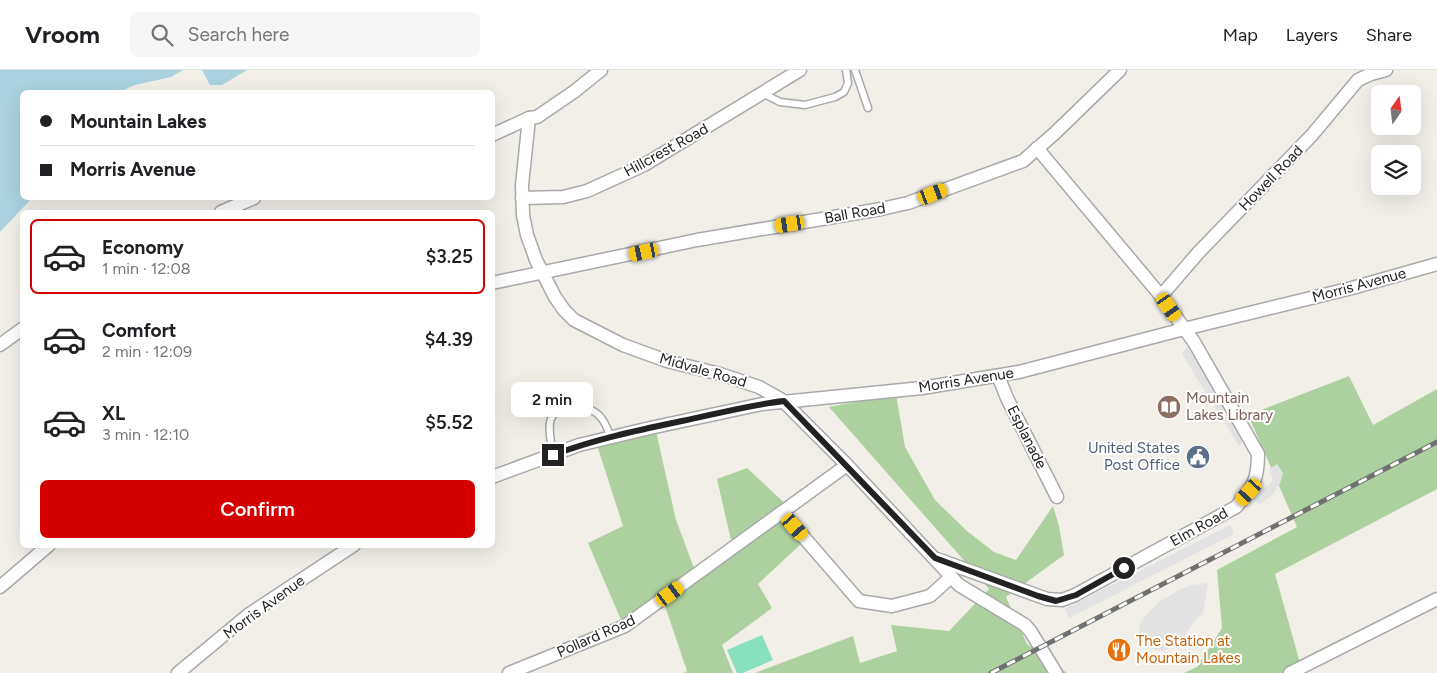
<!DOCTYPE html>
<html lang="en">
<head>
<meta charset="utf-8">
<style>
	:root { --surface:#fff; --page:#f6f6f6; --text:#202124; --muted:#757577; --line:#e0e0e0; --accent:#d40000 }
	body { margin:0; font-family:Figtree,sans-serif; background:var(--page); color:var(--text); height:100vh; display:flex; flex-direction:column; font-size:19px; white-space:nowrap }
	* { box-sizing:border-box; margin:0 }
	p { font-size:16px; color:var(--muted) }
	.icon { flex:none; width:28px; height:28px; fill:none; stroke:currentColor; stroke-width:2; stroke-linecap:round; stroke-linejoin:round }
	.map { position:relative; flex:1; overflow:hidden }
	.drawer { position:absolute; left:20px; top:140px; width:475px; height:338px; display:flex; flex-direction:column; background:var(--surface); border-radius:8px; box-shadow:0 5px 20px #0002 }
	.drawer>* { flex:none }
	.banner { position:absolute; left:20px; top:20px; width:475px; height:110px; border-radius:8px; box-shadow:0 5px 20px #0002; display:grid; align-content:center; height:110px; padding:0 20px; background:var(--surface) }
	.needle { width:32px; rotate:14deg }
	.buttons { position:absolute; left:1371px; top:15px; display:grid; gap:10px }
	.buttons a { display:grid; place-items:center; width:50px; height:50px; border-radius:8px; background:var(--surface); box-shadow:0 5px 20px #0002; font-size:25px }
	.end { position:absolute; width:22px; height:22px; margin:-11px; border:6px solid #222; background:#fff; box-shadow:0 0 0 2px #fff }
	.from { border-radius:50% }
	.bubble { position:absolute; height:35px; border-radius:8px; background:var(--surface); box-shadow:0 5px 20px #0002; font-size:16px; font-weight:600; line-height:35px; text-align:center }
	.car { position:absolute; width:15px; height:30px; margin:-15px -8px; border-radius:6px; box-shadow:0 0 4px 1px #0007; background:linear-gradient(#f5c518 24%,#345 0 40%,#f5c518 0 76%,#345 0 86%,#f5c518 0) }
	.banner b { display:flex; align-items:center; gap:18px; height:48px; font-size:19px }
	.banner b+b { border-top:1px solid var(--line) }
	.banner i { width:12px; height:12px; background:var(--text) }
	ul { padding:9px 0 0; list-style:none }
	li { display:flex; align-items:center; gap:15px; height:75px; margin:0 10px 8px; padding:0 10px; border:2px solid transparent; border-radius:8px }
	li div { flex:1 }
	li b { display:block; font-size:19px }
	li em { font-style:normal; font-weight:600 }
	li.active { border-color:var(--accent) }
	li>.icon { width:45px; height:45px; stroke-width:1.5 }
	.action { display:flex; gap:10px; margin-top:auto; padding:10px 20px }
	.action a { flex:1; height:58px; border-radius:8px; background:var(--accent); color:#fff; font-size:20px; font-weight:600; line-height:58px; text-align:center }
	header { display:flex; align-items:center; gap:30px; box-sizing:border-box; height:70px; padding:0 25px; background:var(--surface); border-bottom:1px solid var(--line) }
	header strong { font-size:24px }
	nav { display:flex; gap:28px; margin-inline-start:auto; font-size:18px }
	.search { width:350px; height:45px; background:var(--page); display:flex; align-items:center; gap:12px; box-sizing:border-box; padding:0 18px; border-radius:8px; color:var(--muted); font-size:19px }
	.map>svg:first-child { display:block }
</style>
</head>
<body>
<header>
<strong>Vroom</strong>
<div class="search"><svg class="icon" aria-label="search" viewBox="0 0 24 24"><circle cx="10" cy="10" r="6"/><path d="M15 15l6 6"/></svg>Search here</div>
<nav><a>Map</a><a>Layers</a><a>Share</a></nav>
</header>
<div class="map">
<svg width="1437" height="603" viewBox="0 0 1437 603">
	<rect width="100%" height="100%" fill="#f2efe9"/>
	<g fill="#add19e">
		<polygon points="1349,306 1373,355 1437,319 1437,419 1275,504 1302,600 1297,603 1184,603 1197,597 1222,558 1217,500 1297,457 1248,345"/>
		<polygon points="896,324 905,377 935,430 967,461 994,482 1016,490 1053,436 1059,456 1064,485 1006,527 1027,574 1067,603 755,603 853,566 860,593 897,581 891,555 949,561 989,519 829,337"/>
		<polygon points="655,357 676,450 697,506 733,479 717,409 747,398 791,439 781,447 802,473 758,514 772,538 722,575 733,603 684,603 687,601 663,530 624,557 588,473 623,456 596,372"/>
	</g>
	<polygon fill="#88e0be" points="762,565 773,590 743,603 737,603 727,580"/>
	<g fill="#e2e2e2">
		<polygon points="1187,276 1244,370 1239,376 1182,284"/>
		<polygon points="1277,394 1283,403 1280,414 1272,425 1259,435 1253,428 1270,413 1273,409 1269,399"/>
		<polygon points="1230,455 1234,464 1069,548 1065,539"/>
		<polygon points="1208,513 1203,544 1197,548 1182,569 1172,577 1164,581 1156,580 1147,577 1141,571 1139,564 1139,556 1144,547 1159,532 1181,519 1192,515"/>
	</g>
	<g fill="#aad3df">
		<polygon points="0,0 183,0 171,7 135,15 119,22 22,22 22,128 32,128 0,162"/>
		<polygon points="202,0 247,0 222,15 210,15"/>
	</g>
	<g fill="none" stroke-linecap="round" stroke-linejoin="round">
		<g stroke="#a9a9a9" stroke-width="9">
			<g id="service">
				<polyline points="855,0 868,38"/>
				<polyline points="762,23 780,32 805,35 835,27 844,22 848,13 846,0"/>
				<path d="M553,385c-1,-11 -6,-26 -2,-36 9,-19 41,-15 51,0 4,5 6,12 9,18"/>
			</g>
		</g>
		<g stroke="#a9a9a9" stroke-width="15">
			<g id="minor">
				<polyline points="529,48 522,115 523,145 527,165 536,190 555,227 564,240 574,250 623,275 667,291 720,304 759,317 782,330 847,395 959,515 1025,555 1031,562 1056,603"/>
				<polyline points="492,65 529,48 537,47 575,21 601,0"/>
				<polyline points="522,128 563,127 587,121 644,95 800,0"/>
				<polyline points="221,142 254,128"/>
				<polyline points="492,213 697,170 881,139 908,133 1023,91 1055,63 1120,0"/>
				<polyline points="1161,226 1198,183 1312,65 1358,10 1371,4 1386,0"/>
				<polyline points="0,275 22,259"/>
				<polyline points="998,306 1007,328 1057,427"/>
				<polyline points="492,407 579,375 650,358 762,334 922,318 1019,302 1184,259 1352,218 1437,194"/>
				<polyline points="782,442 859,531 892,536 930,526 951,507"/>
				<path d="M937,489l110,40 15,1 13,-5 161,-88c17,-20 22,-26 22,-53l-64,-112 -33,-46 -124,-148"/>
				<polyline points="0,517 49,475"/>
				<polyline points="178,603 248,545 354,475"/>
				<polyline points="509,603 625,556 847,395"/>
				<polyline points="1290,603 1437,529"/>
			</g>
		</g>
		<use href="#service" stroke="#fff" stroke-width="6"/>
		<use href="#minor" stroke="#fff" stroke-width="12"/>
		<g stroke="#707070" stroke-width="5">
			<polyline id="rail" points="991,603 1437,372"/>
		</g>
		<use href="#rail" stroke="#fff" stroke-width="3" stroke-dasharray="9" stroke-linecap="butt"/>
	</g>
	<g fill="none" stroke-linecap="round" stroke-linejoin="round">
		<path stroke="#222" stroke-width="6" d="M553,385c42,-16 86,-25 129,-34 34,-7 68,-16 102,-20l151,157 103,38 18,5 20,-6 48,-27"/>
	</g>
	<defs>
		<g id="library-disc" transform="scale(1.25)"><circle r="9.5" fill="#8d6e63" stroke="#fff"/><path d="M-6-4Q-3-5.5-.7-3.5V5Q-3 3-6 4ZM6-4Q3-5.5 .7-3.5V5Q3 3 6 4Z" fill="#fff"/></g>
		<g id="civic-disc" transform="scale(1.25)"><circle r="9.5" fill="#5c6f8a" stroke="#fff"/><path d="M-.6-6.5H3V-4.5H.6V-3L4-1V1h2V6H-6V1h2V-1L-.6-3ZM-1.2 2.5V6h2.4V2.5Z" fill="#fff"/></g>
		<g id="restaurant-disc" transform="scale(1.25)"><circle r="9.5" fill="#e8710a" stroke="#fff"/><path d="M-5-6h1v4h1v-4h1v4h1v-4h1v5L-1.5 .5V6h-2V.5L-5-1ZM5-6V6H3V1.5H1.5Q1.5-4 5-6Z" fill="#fff"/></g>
	</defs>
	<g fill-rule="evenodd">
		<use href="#library-disc" x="1169" y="337"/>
		<use href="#civic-disc" x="1198" y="387"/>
		<use href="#restaurant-disc" x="1119" y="580"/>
	</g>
	<g text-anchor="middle" stroke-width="4" stroke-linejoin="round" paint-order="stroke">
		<g font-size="15" fill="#222" stroke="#fff">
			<text transform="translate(666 80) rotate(-29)" y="5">Hillcrest Road</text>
			<text transform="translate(1271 108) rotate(-46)" y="5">Howell Road</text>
			<text transform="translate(855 143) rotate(-10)" y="5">Ball Road</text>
			<text transform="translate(1359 215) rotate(-15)" y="5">Morris Avenue</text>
			<text transform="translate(703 300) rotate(16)" y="5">Midvale Road</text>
			<text transform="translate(966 310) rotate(-9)" y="5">Morris Avenue</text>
			<text transform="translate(1027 367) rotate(63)" y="5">Esplanade</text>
			<text transform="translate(1199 457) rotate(-29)" y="5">Elm Road</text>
			<text transform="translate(264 537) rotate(-36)" y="5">Morris Avenue</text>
			<text transform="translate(596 566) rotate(-24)" y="5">Pollard Road</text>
		</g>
		<g font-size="15" fill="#785e54" stroke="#fff" text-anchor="start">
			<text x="1186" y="333">Mountain<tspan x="1186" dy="17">Lakes Library</tspan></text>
		</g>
		<g font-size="15" fill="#4e5e75" stroke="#fff" text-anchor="end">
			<text x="1180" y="383">United States<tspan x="1180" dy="17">Post Office</tspan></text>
		</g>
		<g font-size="15" fill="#c56008" stroke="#fff" text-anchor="start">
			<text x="1136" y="576">The Station at<tspan x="1136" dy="17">Mountain Lakes</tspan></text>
		</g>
	</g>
</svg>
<div class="buttons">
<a><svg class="needle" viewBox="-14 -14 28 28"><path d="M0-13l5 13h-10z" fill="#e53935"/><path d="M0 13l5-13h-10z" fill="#757577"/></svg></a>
<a><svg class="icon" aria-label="layers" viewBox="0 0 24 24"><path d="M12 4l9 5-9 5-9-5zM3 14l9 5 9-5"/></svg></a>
</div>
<i class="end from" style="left:1124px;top:498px"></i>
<i class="end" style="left:553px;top:385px"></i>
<div class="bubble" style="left:511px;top:312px;width:82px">2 min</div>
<i class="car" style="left:933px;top:124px;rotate:69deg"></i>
<i class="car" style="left:790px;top:154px;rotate:261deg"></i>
<i class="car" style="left:644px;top:182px;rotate:258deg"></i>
<i class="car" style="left:1169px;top:237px;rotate:145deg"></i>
<i class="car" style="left:1249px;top:422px;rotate:222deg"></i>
<i class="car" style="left:795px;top:457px;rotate:139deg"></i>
<i class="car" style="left:670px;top:524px;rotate:54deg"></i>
<div class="banner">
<b><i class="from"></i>Mountain Lakes</b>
<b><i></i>Morris Avenue</b>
</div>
<section class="drawer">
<ul>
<li class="active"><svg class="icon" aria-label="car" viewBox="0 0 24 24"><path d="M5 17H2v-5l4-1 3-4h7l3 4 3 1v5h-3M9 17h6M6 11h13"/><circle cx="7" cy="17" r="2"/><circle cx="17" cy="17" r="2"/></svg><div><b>Economy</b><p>1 min · 12:08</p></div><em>$3.25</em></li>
<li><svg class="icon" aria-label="car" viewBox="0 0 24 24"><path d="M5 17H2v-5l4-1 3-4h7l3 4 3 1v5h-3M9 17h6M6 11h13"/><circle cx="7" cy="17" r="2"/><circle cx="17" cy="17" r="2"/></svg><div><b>Comfort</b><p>2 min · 12:09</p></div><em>$4.39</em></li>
<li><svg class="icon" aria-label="car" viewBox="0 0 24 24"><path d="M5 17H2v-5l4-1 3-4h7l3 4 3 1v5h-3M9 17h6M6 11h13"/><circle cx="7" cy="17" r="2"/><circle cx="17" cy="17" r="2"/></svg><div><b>XL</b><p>3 min · 12:10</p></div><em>$5.52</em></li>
</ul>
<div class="action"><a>Confirm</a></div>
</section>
</div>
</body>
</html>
